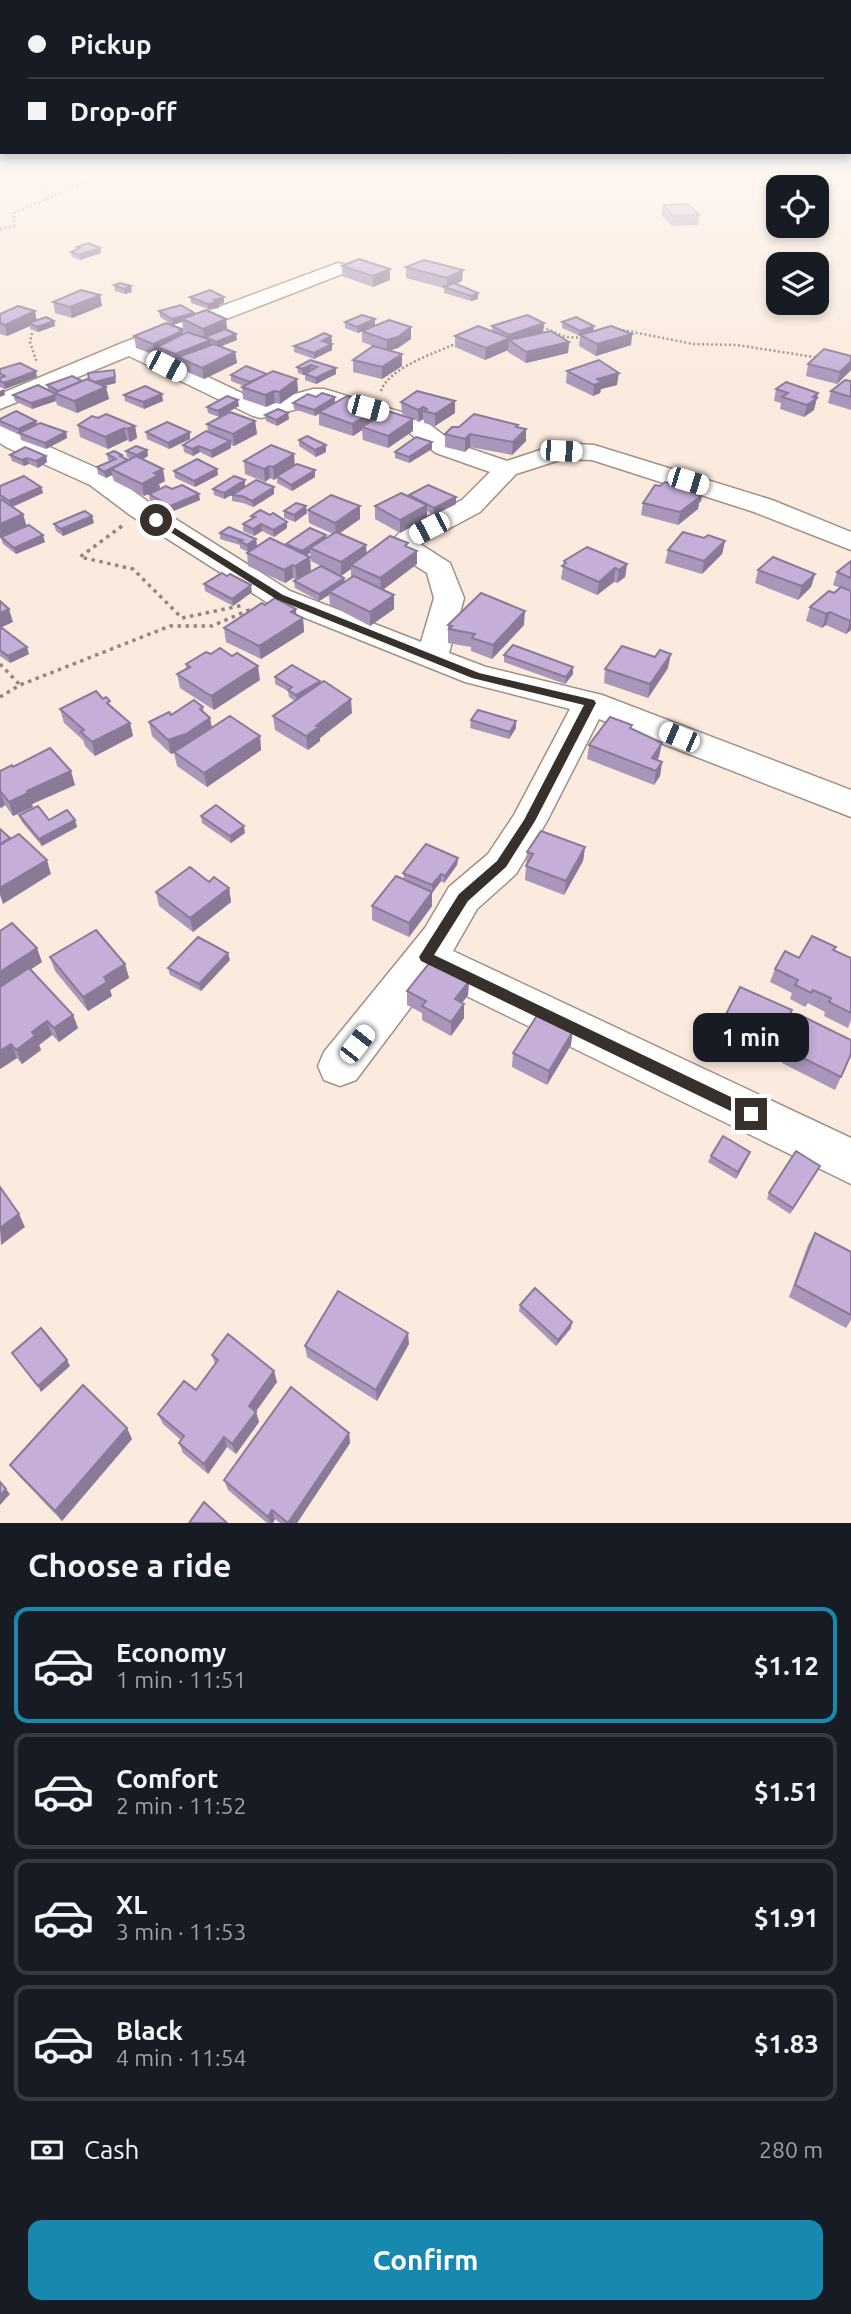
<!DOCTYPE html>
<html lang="en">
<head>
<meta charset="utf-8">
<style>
	:root { --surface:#171b24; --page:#242831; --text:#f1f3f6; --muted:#9ea1a6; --line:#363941; --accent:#1789ae }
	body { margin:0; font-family:Ubuntu,sans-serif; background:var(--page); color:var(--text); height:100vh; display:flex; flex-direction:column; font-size:26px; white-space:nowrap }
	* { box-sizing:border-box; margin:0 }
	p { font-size:23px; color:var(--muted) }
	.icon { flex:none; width:38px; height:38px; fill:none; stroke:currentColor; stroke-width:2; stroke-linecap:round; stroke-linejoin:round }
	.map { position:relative; height:1523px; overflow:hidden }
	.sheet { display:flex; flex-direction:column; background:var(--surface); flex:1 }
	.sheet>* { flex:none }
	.top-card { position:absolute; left:0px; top:0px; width:852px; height:154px; box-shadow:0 4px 10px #0003; display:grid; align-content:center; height:154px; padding:0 28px; background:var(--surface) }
	.fabs { position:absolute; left:766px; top:175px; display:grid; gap:14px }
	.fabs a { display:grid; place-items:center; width:63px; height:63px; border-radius:14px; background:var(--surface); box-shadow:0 4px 10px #0003; font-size:35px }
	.end { position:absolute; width:32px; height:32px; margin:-16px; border:9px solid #37302b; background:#fff; box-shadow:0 0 0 4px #fff }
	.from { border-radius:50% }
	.bubble { position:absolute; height:49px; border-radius:14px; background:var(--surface); box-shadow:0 4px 10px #0003; font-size:23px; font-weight:600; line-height:49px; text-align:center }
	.car { position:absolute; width:21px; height:42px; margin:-21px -10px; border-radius:9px; box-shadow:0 0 5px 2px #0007; background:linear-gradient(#fff 24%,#345 0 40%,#fff 0 76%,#345 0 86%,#fff 0) }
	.top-card b { display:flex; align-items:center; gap:24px; height:66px; font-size:26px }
	.top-card b+b { border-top:2px solid var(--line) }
	.top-card i { width:18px; height:18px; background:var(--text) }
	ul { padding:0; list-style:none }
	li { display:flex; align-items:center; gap:21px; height:116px; margin:0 14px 10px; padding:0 14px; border:4px solid var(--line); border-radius:14px }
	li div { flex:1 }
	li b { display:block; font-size:26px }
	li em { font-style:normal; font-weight:600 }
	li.current { border-color:var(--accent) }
	li>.icon { width:63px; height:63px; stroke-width:1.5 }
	h2 { padding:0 28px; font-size:32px; line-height:84px }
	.pay { display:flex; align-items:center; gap:18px; height:77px; padding:0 28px; font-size:26px }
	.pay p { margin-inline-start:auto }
	.button { display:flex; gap:14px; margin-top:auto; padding:14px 28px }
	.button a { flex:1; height:80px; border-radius:14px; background:var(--accent); color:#fff; font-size:28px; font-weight:600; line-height:80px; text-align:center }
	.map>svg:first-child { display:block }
</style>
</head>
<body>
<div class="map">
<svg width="851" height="1523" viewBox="0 0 851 1523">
	<rect width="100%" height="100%" fill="#fbeade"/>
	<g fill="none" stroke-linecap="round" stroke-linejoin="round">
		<g stroke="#a09085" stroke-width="3">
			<polygon id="street" points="338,263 345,265 348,269 345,273 149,349 263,403 313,389 324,389 421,418 454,443 507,461 561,443 594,445 772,500 851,532 851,550 754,512 592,460 563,459 516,474 480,512 420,544 450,563 464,598 449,653 486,667 602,695 851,790 851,817 599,719 547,821 516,874 477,909 453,951 851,1138 851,1184 432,979 356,1080 340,1086 324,1080 318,1066 324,1052 425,928 449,887 488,854 514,815 570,709 465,682 268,603 130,515 90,485 6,447 0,443 0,425 108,473 150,503 290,591 421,642 434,598 427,573 392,551 388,545 402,530 462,500 490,472 436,453 403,428 322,403 261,418 253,416 129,356 0,409 0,394 122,343"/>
		</g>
		<g stroke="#92877e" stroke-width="2.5" stroke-dasharray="2 2.5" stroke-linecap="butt">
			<polyline points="30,175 52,198"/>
			<polyline points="0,229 14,226 14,213 102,175"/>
			<polyline points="538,325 565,337 583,338"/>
			<polyline points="618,329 693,344 737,345 820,358"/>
			<polyline points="32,333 30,342 37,363"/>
			<path d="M381,391c8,-24 57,-39 79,-49"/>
		</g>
		<g stroke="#92877e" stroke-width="3.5" stroke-dasharray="3.5 4.5" stroke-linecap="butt">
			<polyline points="122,526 80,557 133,569 182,618 244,605"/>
			<polyline points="0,664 20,685"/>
			<polyline points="0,697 20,685 170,626 212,626 251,609"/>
		</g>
		<use href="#street" fill="#fff" fill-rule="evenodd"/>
	</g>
	<g fill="#a996ba" fill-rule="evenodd">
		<polygon points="663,205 699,215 698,225 672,226 661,215"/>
		<polygon points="77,247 101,253 80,260 72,257 71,252 78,249"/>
		<polygon points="342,266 390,269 390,280 373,287 342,276"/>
		<polygon points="406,267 463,270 462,281 456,284 478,293 478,299 471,301 444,293 444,288 406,278"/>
		<polygon points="114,285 132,292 125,294 115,291"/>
		<polygon points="100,295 102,306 72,318 55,313 53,302"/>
		<polygon points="190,297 224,297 224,303 219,305 219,308 208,309 191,303"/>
		<polygon points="159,311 194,315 226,319 227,330 237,340 220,346 235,352 237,363 204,379 180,369 179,365 177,366 159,358 159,354 155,355 136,348 134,336 189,333 183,330 182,322 173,325 160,317"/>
		<polygon points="0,314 37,320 54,321 55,326 38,332 30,329 30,326 7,336 0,334"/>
		<polygon points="375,319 375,325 365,330 411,339 398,348 389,351 402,366 382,379 353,372 353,360 373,346 362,342 362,331 358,333 345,328 345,322"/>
		<polygon points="562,322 593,331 632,334 631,345 596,356 579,346 580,336 562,328"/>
		<polygon points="492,326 543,332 569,342 568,353 526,363 508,352 508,350 485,360 455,347 455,336 492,332"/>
		<polygon points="331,336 332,342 329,343 332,344 332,350 314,359 294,352 294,346 308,341"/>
		<polygon points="851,356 851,370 837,384 806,376 808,364"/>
		<polygon points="310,360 336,374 316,384 305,380 305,374 311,371 303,375 298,373 297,367"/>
		<polygon points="0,369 37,377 5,389 0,387"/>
		<polygon points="114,370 116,383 104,386 106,387 109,399 77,413 57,405 56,401 32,409 15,401 13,395 48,390 47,385 89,379"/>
		<polygon points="567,371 617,385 601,389 600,393 593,396 566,383"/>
		<polygon points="231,375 298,391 280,404 275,403 266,407 243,399 242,387 244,386 231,381"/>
		<polygon points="851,381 851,410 828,403 831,391"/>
		<polygon points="776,389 818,393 814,410 804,417 780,409 781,403 774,401"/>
		<polygon points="124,395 163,401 144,409 125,401"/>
		<polygon points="316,397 335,397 335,402 377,418 411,418 402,414 401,402 455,401 455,413 435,426 424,423 424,420 423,419 419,422 413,419 413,431 388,448 363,440 362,430 353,436 319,425 319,414 315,416 294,409 293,403"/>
		<polygon points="239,406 219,417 208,413 207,407"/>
		<polygon points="288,413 289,419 277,426 266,421 265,415"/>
		<polygon points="98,418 135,426 137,438 130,442 127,440 108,449 80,437 78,425"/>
		<polygon points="0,419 37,424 66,432 67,438 46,449 21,440 20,435 0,426"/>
		<polygon points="255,421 257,434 234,446 231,445 231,448 212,458 200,452 193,456 184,452 183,445 208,432 207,424"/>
		<polygon points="518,427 526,429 526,441 512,455 470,447 465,452 445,447 445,434"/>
		<polygon points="146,432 190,439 169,449 147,439"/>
		<polygon points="299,440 326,452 316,457 299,446"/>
		<polygon points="432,449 409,463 395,458 395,452"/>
		<polygon points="147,450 148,456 143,459 165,481 159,484 160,488 144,496 114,481 112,475 106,478 98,474 97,467 110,461 108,460 107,454 122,455 123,457 128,460 131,459 127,457 126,451"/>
		<polygon points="10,455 46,456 47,462 38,468 29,464 24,466 12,461"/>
		<polygon points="244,461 295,465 315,477 292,491 277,483 277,478 274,480 270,478 265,482 245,474"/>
		<polygon points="217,469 218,475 195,487 175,478 174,471"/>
		<polygon points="0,486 41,487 43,493 13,507 23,514 26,526 45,542 16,554 3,544 1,538 0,538"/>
		<polygon points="660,486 703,489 701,501 699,503 698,509 678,525 641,515 643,503"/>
		<polygon points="245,487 274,487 274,494 253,507 243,503 232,501 232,495 224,499 214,495 213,489"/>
		<polygon points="172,489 200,500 171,512 150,501 149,494"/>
		<polygon points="409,495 456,497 456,504 434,515 427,511 427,518 400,533 375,519 375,506 409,497"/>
		<path d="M308,510l52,9 -21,14 28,20 41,-6 9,4v13l-34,26 11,19 -24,17 -40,-21 -1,-10 -10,6 -24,-13 -1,-7 27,-15 -10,-5 -1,-8 -4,2 5,15 -14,10 -4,-2 -8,5 -37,-17 -1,-13 39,-7v-2l40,-6 7,-4 -24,-11zM322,567l19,9 10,-7v8l-6,5 -1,-4z"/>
		<polygon points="284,511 307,513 295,522 284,518"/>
		<polygon points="251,516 287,522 287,528 274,537 262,531 254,536 243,531 243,524 252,519"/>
		<polygon points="94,523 63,536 56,531 54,524"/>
		<polygon points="220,533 256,539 257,546 248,552 240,548 240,545 220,539"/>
		<polygon points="725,541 722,554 702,574 665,563 668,550"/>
		<polygon points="564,561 627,564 625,577 617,583 614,582 597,595 561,579"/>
		<polygon points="851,561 851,630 846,634 826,625 822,628 806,621 810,607 840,588 833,585 837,572"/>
		<polygon points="758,570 815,574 811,587 798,600 755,583"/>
		<polygon points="204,584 252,592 233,606 205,591"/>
		<polygon points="297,615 303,618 304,632 261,659 226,642 224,628"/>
		<polygon points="448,625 524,625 492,659 471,651 471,647 448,643"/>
		<polygon points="0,629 29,654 10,663 0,656"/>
		<polygon points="504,655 573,667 573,674 565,684 504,662"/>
		<polygon points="186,664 260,680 214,710 180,688 177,674 186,669"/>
		<polygon points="668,668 648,698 604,683 605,669"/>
		<polygon points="275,677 320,681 320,683 352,713 320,738 320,741 308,750 275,730 273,716 295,701 289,697 288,691 275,684"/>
		<polygon points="112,707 130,723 133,736 95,756 85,746 83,740 64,723 60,709"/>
		<polygon points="203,707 204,713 212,728 260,736 261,750 207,787 177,766 174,753 171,754 152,736 149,722 171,715"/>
		<polygon points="471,720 516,728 509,739 470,728"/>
		<polygon points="632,725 631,729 659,757 657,760 662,762 660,776 654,785 587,759 589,745"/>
		<polygon points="13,767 75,785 32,804 33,807 13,816 5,805 1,808 0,807 0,771"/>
		<polygon points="19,815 49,820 75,820 77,827 42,846 22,822"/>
		<polygon points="201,816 245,833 231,843 202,823"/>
		<polygon points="585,847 583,861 564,895 525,880 527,852"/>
		<polygon points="458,858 457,865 444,883 441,881 432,893 432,906 409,937 372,920 372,906 404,879 403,873"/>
		<polygon points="209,882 229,888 231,902 193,932 159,906 156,892"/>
		<polygon points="0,931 42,962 31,969 73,1015 78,1028 59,1042 52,1035 39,1045 41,1050 22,1064 17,1058 0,1069"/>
		<polygon points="834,950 851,958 851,1020 848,1028 824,1016 825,1012 808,1003 805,1007 790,999 792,993 770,982 775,969 799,958"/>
		<polygon points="50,957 125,964 129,978 110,990 112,996 88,1011 55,971"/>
		<polygon points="230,960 201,991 170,975 168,968"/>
		<polygon points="469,981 468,995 462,1003 464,1018 451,1036 422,1020 422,1013 407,1005 407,991"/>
		<polygon points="792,1010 787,1024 770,1059 719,1034 723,1020"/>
		<polygon points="571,1045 547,1085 512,1067 513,1053"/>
		<polygon points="787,1050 851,1055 835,1090 782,1063"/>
		<polygon points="750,1152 747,1159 736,1179 708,1162 711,1156"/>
		<polygon points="816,1173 790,1214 767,1199 769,1193"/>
		<polygon points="815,1233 851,1252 851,1320 846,1328 789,1297 808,1245"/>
		<polygon points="520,1305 571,1328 556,1346 519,1311"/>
		<polygon points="409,1344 377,1401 307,1357 305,1346"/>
		<polygon points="212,1355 277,1382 256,1411 259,1422 236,1454 227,1447 208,1474 183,1453 179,1443 181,1440 163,1424 158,1414 196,1390 215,1364"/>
		<polygon points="349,1433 350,1443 297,1523 280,1523 275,1519 273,1523 267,1523 228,1490 224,1480"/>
		<polygon points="132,1439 62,1521 18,1475 10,1465"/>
	</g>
	<g fill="#8a7a97">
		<polygon points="100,248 101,253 80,260 79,255"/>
		<polygon points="390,269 390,280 373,287 373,276"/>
		<polygon points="463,270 462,281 447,289 447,278"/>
		<polygon points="131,286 132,292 125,294 124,289"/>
		<polygon points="478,293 478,299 471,301 471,296"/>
		<polygon points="100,295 102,306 72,318 70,307"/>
		<polygon points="224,297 224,303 219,305 219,308 208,309 208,304"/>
		<polygon points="35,311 37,322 29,323 30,326 7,336 5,325"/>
		<polygon points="194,313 195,319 182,319 182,322 173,325 172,319"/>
		<polygon points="226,319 227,331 205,337 205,340 204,340 203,329"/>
		<polygon points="375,319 375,325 358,333 357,327"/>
		<polygon points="54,321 55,326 38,332 37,327"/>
		<polygon points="544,323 543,334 509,340 508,350 485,360 486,348 509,339 509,335"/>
		<polygon points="594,326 593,332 580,335 579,336 580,331"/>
		<polygon points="411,327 411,339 398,348 387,351 387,340"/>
		<polygon points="182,329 184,342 157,347 159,354 155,355 153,344"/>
		<polygon points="236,334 237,340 217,348 216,342"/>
		<polygon points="632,334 631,345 596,356 597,344"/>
		<polygon points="331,336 332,342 323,346 322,341"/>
		<polygon points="211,340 212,352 178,357 179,365 177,366 175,354"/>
		<polygon points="569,342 568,353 526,363 526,352"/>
		<polygon points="332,344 332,350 314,359 314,353"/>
		<polygon points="235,352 237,363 204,379 202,368"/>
		<polygon points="402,354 402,366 382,379 382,367"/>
		<polygon points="851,361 851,370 837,384 840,372"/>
		<polygon points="311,365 311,371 303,375 302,369"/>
		<polygon points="336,368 336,374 316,384 316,378"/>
		<polygon points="36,371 37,377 5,389 4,383"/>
		<polygon points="619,373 617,385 601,389 600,393 593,396 594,385 597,379"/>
		<polygon points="115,377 116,383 91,389 89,382"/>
		<polygon points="297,379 298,391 280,404 279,392"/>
		<polygon points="106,387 109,399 77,413 74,401"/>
		<polygon points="4,389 5,395 0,397 0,391"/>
		<polygon points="274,391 275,403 266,407 265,395"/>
		<polygon points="818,393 814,410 804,417 807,405 813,397"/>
		<polygon points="162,394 163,401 144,409 143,402"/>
		<polygon points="55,395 56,401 32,409 31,403"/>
		<polygon points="335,397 335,403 315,416 314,410"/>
		<polygon points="238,400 239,406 219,417 218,411"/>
		<polygon points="455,401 455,413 435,426 435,414"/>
		<polygon points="377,406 377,418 362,427 362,430 353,436 352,424 361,416"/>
		<polygon points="423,407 423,419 419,422 418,410"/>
		<polygon points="288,413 289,419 277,426 276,420"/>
		<polygon points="413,419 413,431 388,448 388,436"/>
		<polygon points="36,421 38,427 19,433 19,435 18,429"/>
		<polygon points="255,421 257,434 234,446 233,434"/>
		<polygon points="135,426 137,438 130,442 127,429"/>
		<polygon points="124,428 127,440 108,449 105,437"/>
		<polygon points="526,429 526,441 512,455 513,442"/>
		<polygon points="66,432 67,438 46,449 45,443"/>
		<polygon points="190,432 190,439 169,449 168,443"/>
		<polygon points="470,434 470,447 465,452 465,439"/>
		<polygon points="230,441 231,448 212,458 211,451"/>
		<polygon points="432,442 432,449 409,463 409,457"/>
		<polygon points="326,445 326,452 316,457 315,450"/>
		<polygon points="199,446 200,452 193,456 192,449"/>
		<polygon points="147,450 148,456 138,462 137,455"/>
		<polygon points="294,454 295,467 277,476 277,478 274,480 273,467"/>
		<polygon points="46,456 47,462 38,468 36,461"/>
		<polygon points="27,458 29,464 24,466 22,460"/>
		<polygon points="269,466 270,478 265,482 264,469"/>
		<polygon points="111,469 112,475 106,478 104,472"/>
		<polygon points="163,469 165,481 159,484 160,488 144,496 142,484 154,473"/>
		<polygon points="217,469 218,475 195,487 194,481"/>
		<polygon points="315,470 315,477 292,491 291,485"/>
		<polygon points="245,480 245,487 224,499 224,493"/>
		<polygon points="41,487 43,493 11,507 9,501"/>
		<polygon points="274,487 274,494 253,507 252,501"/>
		<polygon points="703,489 701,501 699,503 698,509 678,525 680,512"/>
		<polygon points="199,494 200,500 171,512 170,506"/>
		<polygon points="456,497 456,504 434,515 434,508"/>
		<polygon points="427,505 427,518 400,533 400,520"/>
		<polygon points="306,506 307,513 295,522 294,515"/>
		<polygon points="360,506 360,519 336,536 335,523"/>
		<polygon points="23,514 27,527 0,538 0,524"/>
		<polygon points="92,516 94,523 63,536 61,529"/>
		<polygon points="287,522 287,528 274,537 273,530"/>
		<polygon points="261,524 262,531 254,536 253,529"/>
		<polygon points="43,535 45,542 16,554 14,548"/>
		<polygon points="326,535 327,542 310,548 310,553 303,558 302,551"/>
		<polygon points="256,539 257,546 248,552 247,545"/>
		<polygon points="725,541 722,554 702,574 704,561"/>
		<polygon points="366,545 367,559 351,565 351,569 341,576 341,562"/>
		<polygon points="417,551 417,564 381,591 380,578"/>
		<polygon points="310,557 311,570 297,580 295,566"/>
		<polygon points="627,564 625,577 617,583 619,570"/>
		<polygon points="292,565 293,578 285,583 284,570"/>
		<polygon points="615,568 614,582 597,595 599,582"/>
		<polygon points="815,574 811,587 798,600 802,586"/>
		<polygon points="344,578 345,585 329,592 329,595 319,601 319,594"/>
		<polygon points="251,585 252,592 233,606 232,599"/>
		<polygon points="394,595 394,609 370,626 370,612"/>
		<polygon points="9,609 13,622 0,628 0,613"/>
		<polygon points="296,609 297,622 303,618 304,632 261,659 259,646 291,612"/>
		<polygon points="525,611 524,625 492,659 493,645"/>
		<polygon points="830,612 826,625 822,628 826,614"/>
		<polygon points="851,620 851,630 846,634 850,621"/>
		<polygon points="27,647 29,654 10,663 8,656"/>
		<polygon points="671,654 668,668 648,698 650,684"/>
		<polygon points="258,666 260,680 214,710 211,696"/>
		<polygon points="573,667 573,674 565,684 566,677"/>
		<polygon points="320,681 321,688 297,702 296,695"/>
		<polygon points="351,699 352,713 320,738 320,741 308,750 306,736 316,726"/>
		<polygon points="210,718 213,732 188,748 171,754 168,740"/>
		<polygon points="516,721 516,728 509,739 510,732"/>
		<polygon points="130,723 133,736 95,756 92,742"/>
		<polygon points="260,736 261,750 207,787 204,773"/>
		<polygon points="662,743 659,757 651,769 652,758"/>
		<polygon points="662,762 660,776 654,785 656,771"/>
		<polygon points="71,771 75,785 32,804 33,807 13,816 9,802 27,791"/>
		<polygon points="0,791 5,805 1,808 0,806"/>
		<polygon points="75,820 77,827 42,846 39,839"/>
		<polygon points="244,826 245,833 231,843 230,836"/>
		<polygon points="585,847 583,861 564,895 566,881"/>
		<polygon points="458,858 457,865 444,883 445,876"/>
		<polygon points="47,860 51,874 3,904 0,895 0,888"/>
		<polygon points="441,874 441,881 432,893 432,906 409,937 409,923 432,892 432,885"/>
		<polygon points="229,888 231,902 193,932 190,918"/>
		<polygon points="37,948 42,962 1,989 0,985 0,972"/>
		<polygon points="228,953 230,960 201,991 199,984"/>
		<polygon points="125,964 129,978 110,990 112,996 88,1011 83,997 104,977"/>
		<polygon points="469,981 468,995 454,1013 455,999"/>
		<polygon points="464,1004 464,1018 451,1036 451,1022"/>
		<polygon points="792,1010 787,1024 770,1059 775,1045"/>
		<polygon points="73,1015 78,1028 59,1042 54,1028"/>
		<polygon points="47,1021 52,1035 39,1045 41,1050 22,1064 16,1050 32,1032"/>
		<polygon points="573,1031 571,1045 547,1085 549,1071"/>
		<polygon points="11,1044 17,1058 0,1069 0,1051"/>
		<polygon points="750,1152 747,1159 736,1179 738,1172"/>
		<polygon points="820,1166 816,1173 790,1214 793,1208"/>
		<polygon points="19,1214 25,1227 1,1245 0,1228"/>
		<polygon points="572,1322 571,1328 556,1346 558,1340"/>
		<polygon points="408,1333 409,1344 377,1401 376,1390"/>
		<polygon points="67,1360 70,1366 41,1392 38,1386"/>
		<polygon points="274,1371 277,1382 252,1417 249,1406"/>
		<polygon points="256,1412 259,1422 236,1454 232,1444"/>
		<polygon points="127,1428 132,1439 62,1521 55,1511"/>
		<polygon points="349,1433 350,1443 297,1523 288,1523"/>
		<polygon points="224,1437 227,1447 208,1474 204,1464"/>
		<polygon points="6,1489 10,1494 0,1505 0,1496"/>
		<polygon points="272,1510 275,1519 273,1523 270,1523 268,1517"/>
	</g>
	<g fill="#c5aed8" stroke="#8a7a97" stroke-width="2">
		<polygon points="688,204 699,215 673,216 663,205"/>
		<polygon points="88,243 100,248 79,255 71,252 80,248 77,247"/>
		<polygon points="359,259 390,269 373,276 342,266"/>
		<polygon points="424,260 463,270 447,278 406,267"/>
		<polygon points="120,283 131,286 124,289 114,285"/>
		<polygon points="454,283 478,293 471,296 444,287"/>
		<polygon points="81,290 100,295 70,307 53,302"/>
		<polygon points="210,290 224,297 214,300 218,302 208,304 190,297"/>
		<polygon points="181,305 194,313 172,319 159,311"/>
		<polygon points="18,306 35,311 5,325 0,323 0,314"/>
		<polygon points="206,310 226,319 203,329 182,319"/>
		<polygon points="362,315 375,319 357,327 345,322"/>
		<polygon points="527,315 544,323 509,335 492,326"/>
		<polygon points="46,317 54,321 37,327 29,323"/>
		<polygon points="576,317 594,326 580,331 562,322"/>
		<polygon points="389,320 411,327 398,337 387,340 362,331"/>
		<polygon points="166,323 182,329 180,330 183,331 153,344 134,336"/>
		<polygon points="478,326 510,338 486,348 455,336"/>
		<polygon points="611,326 632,334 597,344 580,335"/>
		<polygon points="225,329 236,334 216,342 205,337"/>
		<polygon points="551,331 569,342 526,352 509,340"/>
		<polygon points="187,332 211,340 175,354 157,347"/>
		<polygon points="324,333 331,336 322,341 332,344 314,353 294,346 308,341"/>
		<polygon points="214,344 235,352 202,368 178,357"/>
		<polygon points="373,346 402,354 382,367 353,360"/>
		<polygon points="824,349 851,356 851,361 840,372 808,364"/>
		<polygon points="310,360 336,368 316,378 305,374 317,367 311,365 302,369 297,367"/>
		<polygon points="599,360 619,373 597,379 602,382 594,385 567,371"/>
		<polygon points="20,363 36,371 4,383 0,381 0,378 5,376 0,373 0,369"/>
		<polygon points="246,366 267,374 250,382 231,375"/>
		<polygon points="114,370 115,377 94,382 89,379 88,373"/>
		<polygon points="273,371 297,379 279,392 274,391 265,395 242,387"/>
		<polygon points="72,376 82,381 58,391 47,385"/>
		<polygon points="87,379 106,387 74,401 54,393"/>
		<polygon points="845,380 851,381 851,397 831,391"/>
		<polygon points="786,382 818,393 813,397 817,398 807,405 782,397 788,393 776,389"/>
		<polygon points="38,385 54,393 55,395 31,403 13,395"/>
		<polygon points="145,386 162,394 143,402 124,395"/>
		<polygon points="417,391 455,401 435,414 424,411 427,409 423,407 418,410 401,402"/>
		<polygon points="322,393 335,397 314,410 293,403 308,394 316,397"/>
		<polygon points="227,396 238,400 218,411 207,407"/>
		<polygon points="347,396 377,406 361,416 364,417 352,424 319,412"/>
		<polygon points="278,409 288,413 276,420 265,415"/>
		<polygon points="16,411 36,421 18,429 0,421 0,419"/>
		<polygon points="388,411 413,419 388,436 362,427"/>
		<polygon points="230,412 255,421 233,434 207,424"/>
		<polygon points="106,414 135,426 127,429 124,428 105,437 78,425 92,416 98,418"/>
		<polygon points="474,414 518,425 516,427 526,429 513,442 470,434 465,439 445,434 452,427 459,427"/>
		<polygon points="167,422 190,432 168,443 146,432"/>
		<polygon points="40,423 66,432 45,443 19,433"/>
		<polygon points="206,431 230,441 211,451 199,446 192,449 183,445"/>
		<polygon points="307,436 326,445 315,450 299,440"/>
		<polygon points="416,437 432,442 409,457 395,452"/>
		<polygon points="271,445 294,454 273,467 269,466 264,469 244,461"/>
		<polygon points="136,446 147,450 137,455 126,451"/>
		<polygon points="25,447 46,456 36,461 27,458 22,460 10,455"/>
		<polygon points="114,451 122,455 120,456 128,460 104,472 97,467 116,459 107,454"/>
		<polygon points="136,456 163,469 154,473 158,475 142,484 111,469"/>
		<polygon points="197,459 217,469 194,481 174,471"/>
		<polygon points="297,464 315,470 291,485 277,476"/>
		<polygon points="24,476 41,487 9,501 0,495 0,486"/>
		<polygon points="234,476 245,480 224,493 213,489"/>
		<polygon points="675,479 703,489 697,495 701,496 680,512 643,503 655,485 660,486 665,482 671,484"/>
		<polygon points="256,480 274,487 252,501 242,496 232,495"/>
		<polygon points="182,485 199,494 170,506 149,494 166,486 172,489"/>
		<polygon points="428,485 456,497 434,508 409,495"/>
		<polygon points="401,493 427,505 400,520 375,506"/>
		<polygon points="331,495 360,506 335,523 308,510"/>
		<polygon points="0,500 2,500 23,514 0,524"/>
		<polygon points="296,503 306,506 294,515 284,511"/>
		<polygon points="260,510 270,515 273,513 287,522 273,530 261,524 253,529 243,524 255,517 251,516"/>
		<polygon points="85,511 92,516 61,529 54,524"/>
		<polygon points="29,525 43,535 14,548 1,537"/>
		<polygon points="229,527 256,539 247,545 239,541 242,540 220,533"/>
		<polygon points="310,528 326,535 302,551 286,544"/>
		<polygon points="336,532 366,545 341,562 310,548"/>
		<polygon points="683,532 704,538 708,535 725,541 704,561 668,550"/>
		<polygon points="390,536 408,543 405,546 417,551 380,578 351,565"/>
		<polygon points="270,538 310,557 295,566 292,565 284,570 247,553"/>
		<polygon points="587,547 627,564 619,570 615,568 599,582 562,566 566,563 564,561"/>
		<polygon points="773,557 815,574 802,586 758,570"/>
		<polygon points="851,561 851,578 837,572"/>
		<polygon points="321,566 344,578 319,594 294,581"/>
		<polygon points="222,573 227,576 230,574 251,585 232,599 204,584"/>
		<polygon points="354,576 394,595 370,612 329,592"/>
		<polygon points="841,587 851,591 851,620 850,621 830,612 826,614 810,607 829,591 834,593"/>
		<polygon points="481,593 525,611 493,645 472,638 475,634 449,629 452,626 448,625"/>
		<polygon points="275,598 296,609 291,612 303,618 259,646 224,628 262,603 265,605"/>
		<polygon points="0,601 9,609 0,613"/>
		<polygon points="2,628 27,647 8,656 0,650 0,629"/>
		<polygon points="513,645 573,667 566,677 504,655"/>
		<polygon points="622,646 655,657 660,650 671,654 650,684 605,669"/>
		<polygon points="220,648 232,656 237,653 258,666 211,696 177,674 190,667 186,664 206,652 211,654"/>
		<polygon points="292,665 320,681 296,695 288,690 292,687 275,677"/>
		<polygon points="324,681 351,699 316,726 319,727 306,736 273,716"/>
		<polygon points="96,691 103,699 106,697 110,701 107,703 130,723 92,742 81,732 84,730 60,709"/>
		<polygon points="194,700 203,707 200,709 210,718 186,734 168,740 149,722 169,712 171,715"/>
		<polygon points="478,710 516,721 510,732 471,720"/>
		<polygon points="230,716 260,736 204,773 174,752"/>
		<polygon points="610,717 632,725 630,728 662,743 652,758 662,762 656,771 589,745"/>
		<polygon points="50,748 71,771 27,791 28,793 9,802 0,791 0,771 12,765 13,767"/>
		<polygon points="216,805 244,826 230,836 201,816"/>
		<polygon points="38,806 49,820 67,810 75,820 39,839 19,815"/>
		<polygon points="0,829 10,838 0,844"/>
		<polygon points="541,831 585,847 566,881 526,866 533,854 527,852"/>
		<polygon points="19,834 47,860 0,888 0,845"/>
		<polygon points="426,844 458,858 445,876 441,874 432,885 403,873"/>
		<polygon points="190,867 209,882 214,877 229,888 190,918 156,892"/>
		<polygon points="396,876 432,892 409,923 372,906"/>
		<polygon points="12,923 37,948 0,972 0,931"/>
		<polygon points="96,930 125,964 104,977 107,982 83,997 50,957"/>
		<polygon points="812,936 836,947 833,950 851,958 851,1013 829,1002 831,998 813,990 811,993 795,985 798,980 775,969 785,951 799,958"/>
		<polygon points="198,937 228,953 199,984 168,968"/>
		<polygon points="431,961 469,981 455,999 464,1004 451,1022 422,1006 426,1001 407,991"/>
		<polygon points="29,968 73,1015 54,1028 47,1021 32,1032 35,1036 16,1050 11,1044 0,1051 0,987"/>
		<polygon points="740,987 792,1010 775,1045 723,1020"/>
		<polygon points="538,1014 573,1031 549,1071 513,1053"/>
		<polygon points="804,1017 851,1040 851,1054 841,1077 787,1050"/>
		<polygon points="723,1136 750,1152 738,1172 711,1156"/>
		<polygon points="796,1151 820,1166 793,1208 769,1193"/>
		<polygon points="0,1187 19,1214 0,1228"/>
		<polygon points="815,1233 851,1252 851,1315 795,1285"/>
		<polygon points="535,1288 572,1322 558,1340 520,1305"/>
		<polygon points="338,1291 408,1333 376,1390 305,1346"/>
		<polygon points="41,1328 67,1360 38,1386 12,1353"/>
		<polygon points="228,1334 274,1371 249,1406 256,1412 232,1444 224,1437 204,1464 179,1443 184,1436 158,1414 184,1381 196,1390 218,1360 212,1355"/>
		<polygon points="83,1385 127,1428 55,1511 10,1465"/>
		<polygon points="291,1387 349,1433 288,1523 272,1510 268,1517 224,1480"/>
		<polygon points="0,1482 6,1489 0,1496"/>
		<polygon points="204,1502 227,1523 189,1523"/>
	</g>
	<linearGradient id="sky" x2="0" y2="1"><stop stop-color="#83addc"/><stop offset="0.45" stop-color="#fdf6f0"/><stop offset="1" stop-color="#fdf6f0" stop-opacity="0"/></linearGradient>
	<rect width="851" height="388" fill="url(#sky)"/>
	<polygon fill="#37302b" points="153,518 159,518 283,595 479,673 594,700 596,703 535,821 506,867 468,901 434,955 756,1109 758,1114 756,1118 745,1118 421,961 419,957 459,894 497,861 524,820 584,705 472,678 276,599 153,521"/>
</svg>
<div class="fabs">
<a><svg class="icon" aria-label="locate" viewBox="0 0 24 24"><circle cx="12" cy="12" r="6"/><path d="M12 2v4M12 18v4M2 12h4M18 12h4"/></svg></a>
<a><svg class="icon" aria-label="layers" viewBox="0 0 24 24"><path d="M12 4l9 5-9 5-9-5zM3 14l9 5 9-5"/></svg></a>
</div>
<i class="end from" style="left:156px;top:520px"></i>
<i class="end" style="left:751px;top:1114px"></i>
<div class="bubble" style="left:693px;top:1013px;width:116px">1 min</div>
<i class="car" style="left:166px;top:366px;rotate:117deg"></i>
<i class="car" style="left:368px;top:408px;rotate:105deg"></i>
<i class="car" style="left:561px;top:451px;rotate:93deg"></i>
<i class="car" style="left:688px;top:481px;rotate:107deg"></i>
<i class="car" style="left:429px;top:528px;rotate:243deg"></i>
<i class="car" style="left:679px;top:737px;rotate:293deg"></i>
<i class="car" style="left:357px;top:1044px;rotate:38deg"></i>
<div class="top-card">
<b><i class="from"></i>Pickup</b>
<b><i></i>Drop-off</b>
</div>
</div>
<section class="sheet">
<h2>Choose a ride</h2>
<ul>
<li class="current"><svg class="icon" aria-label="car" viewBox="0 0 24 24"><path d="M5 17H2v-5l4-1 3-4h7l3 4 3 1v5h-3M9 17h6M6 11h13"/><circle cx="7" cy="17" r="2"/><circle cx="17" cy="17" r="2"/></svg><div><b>Economy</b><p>1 min · 11:51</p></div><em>$1.12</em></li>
<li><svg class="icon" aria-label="car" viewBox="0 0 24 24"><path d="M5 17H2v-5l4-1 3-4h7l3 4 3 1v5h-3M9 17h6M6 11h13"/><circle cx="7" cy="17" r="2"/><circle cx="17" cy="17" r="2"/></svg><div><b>Comfort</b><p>2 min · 11:52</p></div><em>$1.51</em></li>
<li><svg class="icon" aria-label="car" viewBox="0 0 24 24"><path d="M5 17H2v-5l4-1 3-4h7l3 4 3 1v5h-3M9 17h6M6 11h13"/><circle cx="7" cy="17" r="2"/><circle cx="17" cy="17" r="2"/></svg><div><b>XL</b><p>3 min · 11:53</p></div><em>$1.91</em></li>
<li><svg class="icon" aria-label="car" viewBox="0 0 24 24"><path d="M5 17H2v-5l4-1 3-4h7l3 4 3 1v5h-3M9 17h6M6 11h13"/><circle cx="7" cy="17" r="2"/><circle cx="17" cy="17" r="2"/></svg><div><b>Black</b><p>4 min · 11:54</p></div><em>$1.83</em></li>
</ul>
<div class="pay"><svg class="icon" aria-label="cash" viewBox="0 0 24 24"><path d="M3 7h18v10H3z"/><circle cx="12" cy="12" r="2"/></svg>Cash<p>280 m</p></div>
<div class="button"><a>Confirm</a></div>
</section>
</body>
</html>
